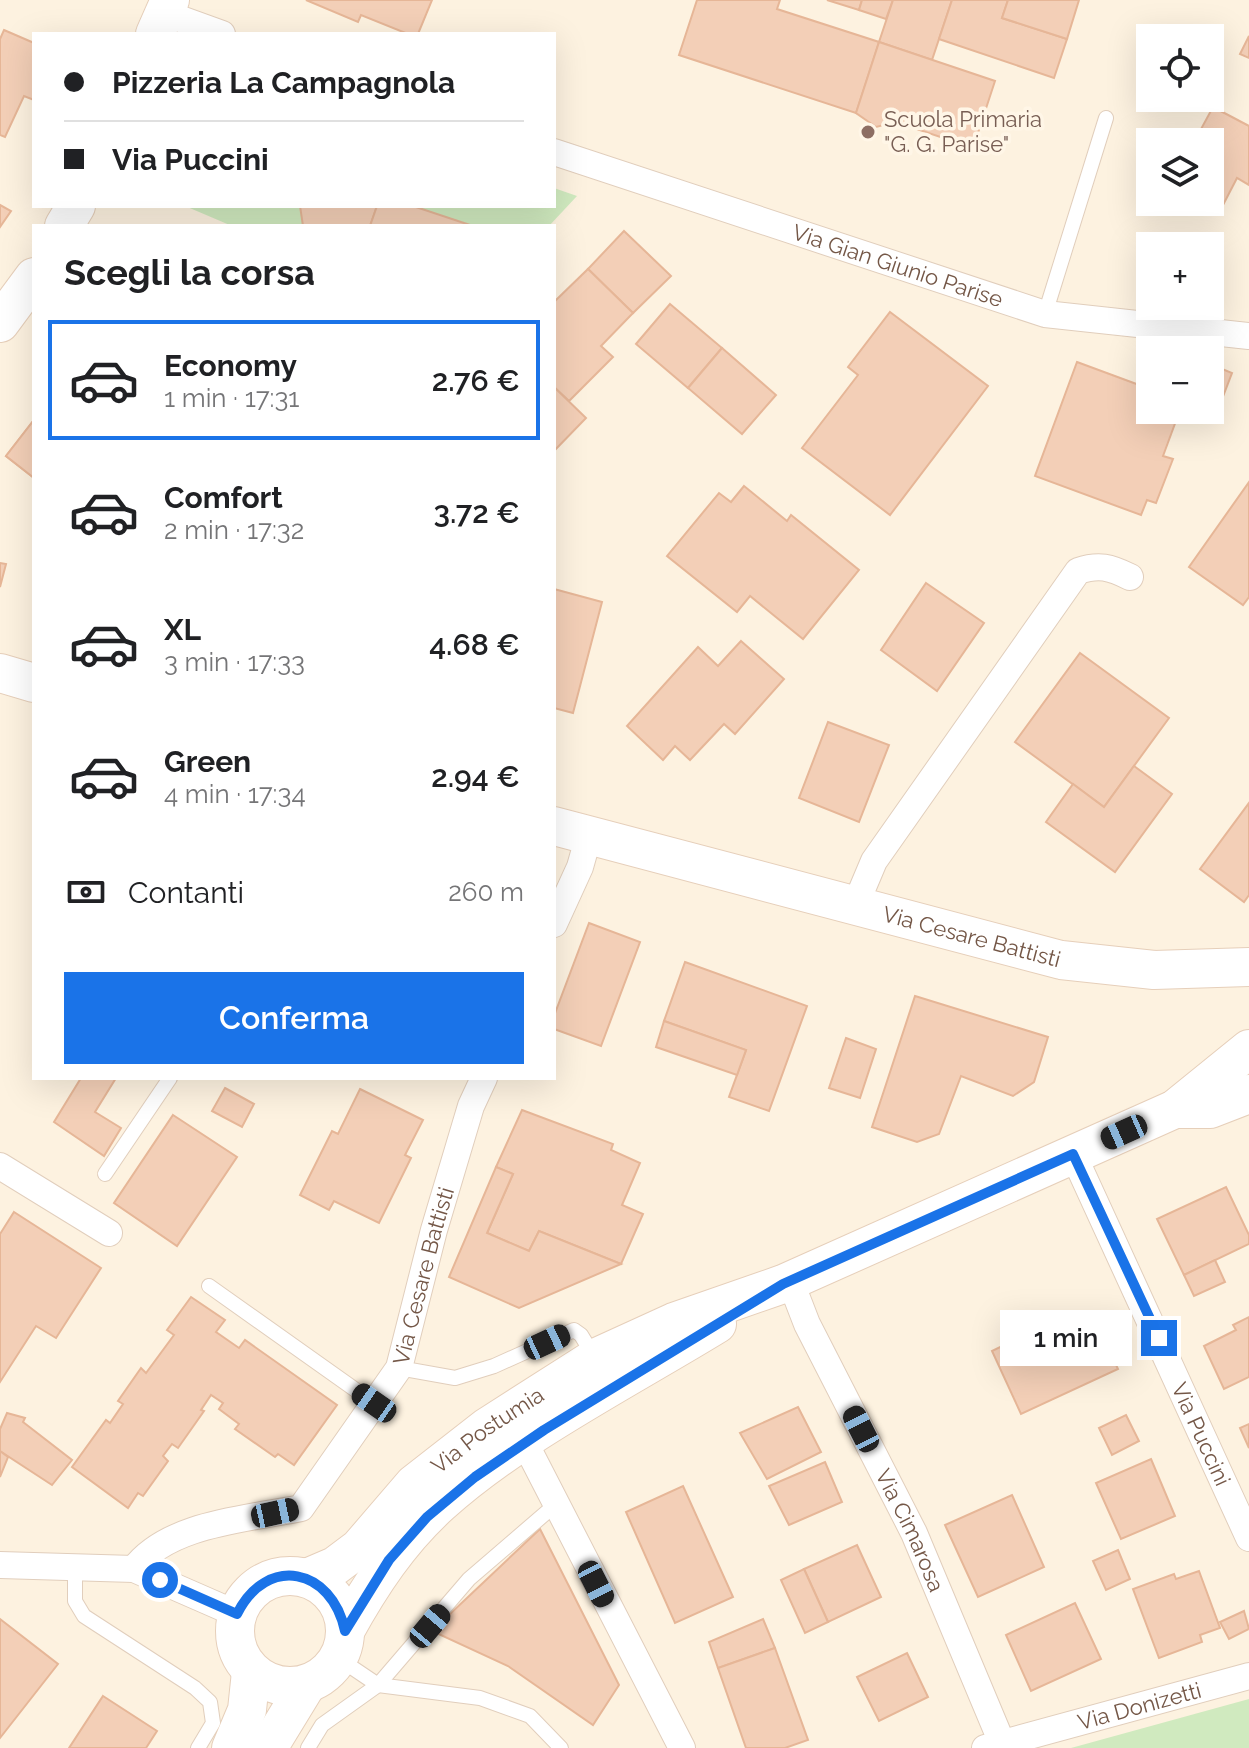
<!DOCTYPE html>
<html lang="it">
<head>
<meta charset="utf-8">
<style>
	:root { --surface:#fff; --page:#f6f6f6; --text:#202124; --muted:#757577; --line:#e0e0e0; --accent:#1a73e8 }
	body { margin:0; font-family:Raleway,sans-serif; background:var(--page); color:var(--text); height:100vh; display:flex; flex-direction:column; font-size:30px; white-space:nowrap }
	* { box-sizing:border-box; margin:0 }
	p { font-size:26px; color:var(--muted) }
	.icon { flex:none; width:44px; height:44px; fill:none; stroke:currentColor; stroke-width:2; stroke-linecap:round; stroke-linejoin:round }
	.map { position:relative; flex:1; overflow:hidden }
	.side { position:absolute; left:32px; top:224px; width:524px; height:856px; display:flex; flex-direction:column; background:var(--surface); border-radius:0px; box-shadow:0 8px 32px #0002 }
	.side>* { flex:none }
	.hud { position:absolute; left:32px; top:32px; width:524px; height:176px; border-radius:0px; box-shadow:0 8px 32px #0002; display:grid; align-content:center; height:176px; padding:0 32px; background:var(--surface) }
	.tools { position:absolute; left:1136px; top:24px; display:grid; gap:16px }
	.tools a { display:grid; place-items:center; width:88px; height:88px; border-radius:0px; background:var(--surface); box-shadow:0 8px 32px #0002; font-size:40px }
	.end { position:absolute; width:36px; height:36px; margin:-18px; border:10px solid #1a73e8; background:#fff; box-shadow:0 0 0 4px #fff }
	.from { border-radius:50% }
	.bubble { position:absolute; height:56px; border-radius:0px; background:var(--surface); box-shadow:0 8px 32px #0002; font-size:26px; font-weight:600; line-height:56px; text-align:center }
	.car { position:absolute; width:24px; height:48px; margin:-24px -12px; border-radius:10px; box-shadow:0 0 6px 2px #0007; background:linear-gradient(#222 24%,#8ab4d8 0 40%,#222 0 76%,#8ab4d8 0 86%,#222 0) }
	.hud b { display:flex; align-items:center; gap:28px; height:76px; font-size:30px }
	.hud b+b { border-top:2px solid var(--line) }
	.hud i { width:20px; height:20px; background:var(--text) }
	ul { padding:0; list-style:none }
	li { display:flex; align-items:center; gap:24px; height:120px; margin:0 16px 12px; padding:0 16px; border:4px solid transparent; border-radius:0px }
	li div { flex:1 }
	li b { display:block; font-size:30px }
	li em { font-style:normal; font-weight:600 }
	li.current { border-color:var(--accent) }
	li>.icon { width:72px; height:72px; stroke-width:1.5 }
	h2 { padding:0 32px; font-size:36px; line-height:96px }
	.pay { display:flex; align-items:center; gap:20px; height:88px; padding:0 32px; font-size:30px }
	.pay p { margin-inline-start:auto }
	.button { display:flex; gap:16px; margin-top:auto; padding:16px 32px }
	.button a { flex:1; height:92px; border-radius:0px; background:var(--accent); color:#fff; font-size:32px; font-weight:600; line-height:92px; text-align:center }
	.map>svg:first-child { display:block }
</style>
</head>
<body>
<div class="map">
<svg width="1249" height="1748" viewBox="0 0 1249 1748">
	<rect width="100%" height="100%" fill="#fdf2e0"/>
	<g fill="#d0eabf">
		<polygon points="554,188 577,196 549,226 232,226 185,206 554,206"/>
		<polygon points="1249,1699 1249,1748 1071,1748"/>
	</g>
	<g fill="#f3cfb7" stroke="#e6b697" stroke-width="2">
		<polygon points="306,0 432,0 418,34 408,34 361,15 358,22"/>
		<polygon points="697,0 780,0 777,9 879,42 856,113 679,55"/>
		<polygon points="827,0 862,0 859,10"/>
		<polygon points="862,0 893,0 886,19 859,10"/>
		<polygon points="893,0 952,0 932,60 879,42"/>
		<polygon points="952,0 1008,0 1002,18 1067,39 1054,78 939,39"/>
		<polygon points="1008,0 1079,0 1067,39 1002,18"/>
		<polygon points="4,30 34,43 34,100 24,96 5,137 0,135 0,39"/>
		<polygon points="1249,36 1249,58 1240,54"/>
		<polygon points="879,42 995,81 973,148 896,122 876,127 856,113"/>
		<polygon points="1213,107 1249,126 1249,185 1237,178 1221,209 1207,202 1210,202 1210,142 1194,142"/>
		<polygon points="0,205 11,211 0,227"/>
		<polygon points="300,206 377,206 370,226 303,226"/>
		<polygon points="377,206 413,206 473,226 370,226"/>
		<polygon points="624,231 671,276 633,313 588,269"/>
		<polygon points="588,269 633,313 601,346 613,357 569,401 554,387 554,302"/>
		<polygon points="670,304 722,348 688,388 636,344"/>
		<polygon points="890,312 988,386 890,515 802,448 858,375 848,367"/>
		<polygon points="722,348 776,395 742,434 688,388"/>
		<polygon points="1077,362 1150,389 1150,410 1180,410 1163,456 1173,459 1156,503 1147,500 1141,515 1035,476"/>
		<polygon points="1210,364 1232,373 1219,407 1210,403"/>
		<polygon points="554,387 586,418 554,451"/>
		<polygon points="34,420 34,478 6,456"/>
		<polygon points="34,420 34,478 6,456"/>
		<polygon points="1249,482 1249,597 1243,605 1189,567"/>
		<polygon points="744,486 787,521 791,515 859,570 803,639 750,596 737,612 667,556 719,493 731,502"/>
		<polygon points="0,563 6,564 0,587"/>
		<polygon points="926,583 984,623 937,691 881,650"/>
		<polygon points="554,589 602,602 573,713 554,708"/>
		<polygon points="741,641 784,679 735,734 724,724 690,760 675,746 663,760 627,726 698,647 718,666"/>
		<polygon points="1080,653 1169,718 1104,807 1015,742"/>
		<polygon points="828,722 889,745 859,822 799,798"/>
		<polygon points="1134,766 1172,794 1115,872 1046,822 1073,784 1104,807"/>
		<polygon points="1249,803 1249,895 1244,902 1200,869"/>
		<polygon points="589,923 640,942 601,1046 554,1029 554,1016"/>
		<polygon points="685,962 807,1006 769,1111 729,1097 746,1050 664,1021"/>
		<polygon points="915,996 1048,1037 1034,1082 1013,1096 961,1076 939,1134 917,1142 872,1127"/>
		<polygon points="664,1021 746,1050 737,1075 656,1047"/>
		<polygon points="846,1038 876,1049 860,1098 829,1088"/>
		<polygon points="81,1078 116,1078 95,1112 121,1128 104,1156 54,1122"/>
		<polygon points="225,1088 254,1104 242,1127 212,1111"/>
		<polygon points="360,1089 423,1120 405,1155 411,1158 379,1223 334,1201 329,1210 300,1195 332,1131 338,1134"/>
		<polygon points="522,1110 613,1144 611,1150 640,1163 622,1205 643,1214 621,1264 539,1231 529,1251 487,1233 513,1174 496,1167"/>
		<polygon points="173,1115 237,1157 177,1246 114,1203"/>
		<polygon points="496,1167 513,1174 487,1233 529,1251 539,1231 621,1264 519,1308 449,1277"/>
		<polygon points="1226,1187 1249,1235 1249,1244 1184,1275 1157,1219"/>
		<polygon points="14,1212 101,1268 56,1338 36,1326 0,1382 0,1234"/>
		<polygon points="1215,1260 1225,1282 1194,1296 1184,1275"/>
		<polygon points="191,1297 225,1320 216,1332 239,1348 245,1340 337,1405 294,1465 278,1454 275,1457 235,1429 239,1424 219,1409 223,1403 211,1395 201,1410 204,1411 178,1448 172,1444 163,1456 168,1461 143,1496 138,1493 128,1508 72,1467 106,1420 110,1423 123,1404 118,1401 141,1368 146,1373 174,1335 167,1330"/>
		<polygon points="1249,1317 1249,1377 1224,1389 1204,1346 1236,1330 1233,1325"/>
		<polygon points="1094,1319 1118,1369 1021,1414 992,1351 1048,1324 1054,1337"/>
		<polygon points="798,1407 821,1452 767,1479 740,1433"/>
		<polygon points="7,1413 25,1418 23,1422 72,1460 52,1485 0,1451 0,1429"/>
		<polygon points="1126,1415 1139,1441 1112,1455 1099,1428"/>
		<polygon points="1249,1424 1249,1448 1240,1428"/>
		<polygon points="0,1451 8,1457 0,1477"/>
		<polygon points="1151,1459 1175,1516 1121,1539 1096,1483"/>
		<polygon points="825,1462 842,1502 789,1525 769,1486"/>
		<polygon points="683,1486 733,1597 675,1623 626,1512"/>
		<polygon points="1012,1495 1044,1567 978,1597 945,1525"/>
		<polygon points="540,1529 619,1685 593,1725 508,1666 432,1631"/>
		<polygon points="857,1545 881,1597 828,1622 804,1569"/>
		<polygon points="1118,1550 1130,1579 1106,1590 1093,1561"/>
		<polygon points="804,1569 828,1622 805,1633 781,1580"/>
		<polygon points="1199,1571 1220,1628 1200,1635 1202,1642 1159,1658 1133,1589 1174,1574 1176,1579"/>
		<polygon points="1075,1603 1101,1659 1031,1691 1006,1635"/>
		<polygon points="1244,1611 1249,1629 1229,1639 1220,1622"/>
		<polygon points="0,1619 58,1664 0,1738"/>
		<polygon points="763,1619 775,1648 718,1668 709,1642"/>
		<polygon points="775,1648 808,1740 785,1748 746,1748 718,1668"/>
		<polygon points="907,1653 928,1697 879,1721 857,1677"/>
		<polygon points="103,1696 157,1731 146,1748 69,1748"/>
	</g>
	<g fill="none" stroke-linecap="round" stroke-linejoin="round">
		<g stroke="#e1cebc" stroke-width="16">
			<g id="lane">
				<polyline points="1045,314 1106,118"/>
				<polyline points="105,1174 170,1078"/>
				<polyline points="209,1286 374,1403"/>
				<polyline points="399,1368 455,1378 494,1366 574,1330 581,1335 595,1358"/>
				<polyline points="75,1567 75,1601 84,1616 195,1688 210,1702 213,1723 198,1748"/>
				<polyline points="338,1658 378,1685 480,1698 530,1716 561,1748"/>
				<polyline points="308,1748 322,1725 378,1685 469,1579 555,1505"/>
			</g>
		</g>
		<g stroke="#e1cebc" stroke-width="28">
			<g id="street">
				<polyline points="164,13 222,34"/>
				<path id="s1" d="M554,152l491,162 204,22"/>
				<path d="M855,906l19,-45 204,-290c21,-7 32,-4 52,6"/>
				<polyline points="554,924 580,867 589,835"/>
				<path id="s2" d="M1073,1154l176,384"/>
				<polyline points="0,1166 109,1233"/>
				<path id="s3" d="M790,1280l17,44 107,209 88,210"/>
				<polyline points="525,1443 682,1748"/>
				<polyline points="0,1565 134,1569 237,1614"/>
				<path id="s4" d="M134,1569c34,-46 115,-50 167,-61l98,-140 35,-138 37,-124 13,-28"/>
				<path id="s5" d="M985,1748l264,-72"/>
			</g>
		</g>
		<g stroke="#e6cfba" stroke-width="40">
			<g id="secondary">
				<polyline points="155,34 170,0"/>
				<polyline points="64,226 76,206"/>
				<polyline points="0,323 34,277"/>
				<polyline points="0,673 34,683"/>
				<path id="s6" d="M554,826l507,134 93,10 95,-3"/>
				<polyline points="1175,1109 1210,1109 1249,1094"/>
				<circle cx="290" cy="1631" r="55"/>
				<path id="s7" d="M307,1578l28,-12 24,-18 55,-64 73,-57 108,-69 79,-36 109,-38 392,-175 74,-60"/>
				<path d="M345,1631c26,-47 55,-91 95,-127 75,-68 189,-126 277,-180"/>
				<polyline points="231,1748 247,1710 251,1672"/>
				<polyline points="268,1748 307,1684"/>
			</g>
		</g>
		<use href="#lane" stroke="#fff" stroke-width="14"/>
		<use href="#street" stroke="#fff" stroke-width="26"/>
		<use href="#secondary" stroke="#fff" stroke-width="38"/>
	</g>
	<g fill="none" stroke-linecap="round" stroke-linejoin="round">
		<path stroke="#1a73e8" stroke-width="10" d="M160,1580l77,34c30,-60 95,-46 108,17l44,-71 38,-43 48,-40 69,-47 239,-146 290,-130 86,184"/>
	</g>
	<circle fill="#8d6e63" stroke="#fff6e7" stroke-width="3" cx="868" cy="132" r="8"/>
	<g text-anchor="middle" stroke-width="7" stroke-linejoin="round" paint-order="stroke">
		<g font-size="22" fill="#785e54" stroke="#fff6e7" text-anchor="start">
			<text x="884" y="127">Scuola Primaria<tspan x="884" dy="25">"G. G. Parise"</tspan></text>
		</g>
		<g font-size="22" fill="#745747" stroke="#fff6e7">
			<text dy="8" stroke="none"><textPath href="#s1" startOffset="362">Via Gian Giunio Parise</textPath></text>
			<text dy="8" stroke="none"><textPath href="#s6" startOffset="432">Via Cesare Battisti</textPath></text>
			<text dy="8" stroke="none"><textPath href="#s4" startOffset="448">Via Cesare Battisti</textPath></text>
			<text dy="8" stroke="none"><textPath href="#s7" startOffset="236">Via Postumia</textPath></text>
			<text dy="8" stroke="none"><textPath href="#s2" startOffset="308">Via Puccini</textPath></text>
			<text dy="8" stroke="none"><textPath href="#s3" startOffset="278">Via Cimarosa</textPath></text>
			<text dy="8" stroke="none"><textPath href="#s5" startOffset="160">Via Donizetti</textPath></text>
		</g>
	</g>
</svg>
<div class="tools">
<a><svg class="icon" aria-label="locate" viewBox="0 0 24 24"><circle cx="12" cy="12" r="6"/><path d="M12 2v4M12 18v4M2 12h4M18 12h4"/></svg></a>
<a><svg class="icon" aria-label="layers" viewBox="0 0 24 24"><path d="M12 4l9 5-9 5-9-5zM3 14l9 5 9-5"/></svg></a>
<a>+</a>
<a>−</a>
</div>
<i class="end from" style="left:160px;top:1580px"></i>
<i class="end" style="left:1159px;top:1338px"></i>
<div class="bubble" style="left:1000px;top:1310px;width:132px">1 min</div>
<i class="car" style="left:1124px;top:1132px;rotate:246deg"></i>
<i class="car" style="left:547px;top:1342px;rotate:65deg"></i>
<i class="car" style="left:374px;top:1403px;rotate:305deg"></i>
<i class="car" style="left:861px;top:1429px;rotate:333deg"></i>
<i class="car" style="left:275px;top:1513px;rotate:78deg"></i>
<i class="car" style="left:596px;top:1584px;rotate:153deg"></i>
<i class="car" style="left:430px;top:1626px;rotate:40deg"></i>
<div class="hud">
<b><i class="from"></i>Pizzeria La Campagnola</b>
<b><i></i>Via Puccini</b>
</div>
<section class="side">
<h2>Scegli la corsa</h2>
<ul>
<li class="current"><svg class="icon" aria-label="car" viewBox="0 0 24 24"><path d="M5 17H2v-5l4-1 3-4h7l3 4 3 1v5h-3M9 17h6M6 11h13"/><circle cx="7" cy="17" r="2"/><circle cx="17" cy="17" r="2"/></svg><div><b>Economy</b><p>1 min · 17:31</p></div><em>2.76 €</em></li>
<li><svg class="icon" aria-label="car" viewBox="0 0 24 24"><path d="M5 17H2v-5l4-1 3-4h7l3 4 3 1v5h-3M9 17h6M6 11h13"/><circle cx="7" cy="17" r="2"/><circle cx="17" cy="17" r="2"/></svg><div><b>Comfort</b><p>2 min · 17:32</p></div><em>3.72 €</em></li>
<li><svg class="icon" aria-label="car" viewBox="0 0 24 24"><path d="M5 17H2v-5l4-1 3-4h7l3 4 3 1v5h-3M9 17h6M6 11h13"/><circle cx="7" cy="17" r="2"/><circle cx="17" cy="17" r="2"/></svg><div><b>XL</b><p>3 min · 17:33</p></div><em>4.68 €</em></li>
<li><svg class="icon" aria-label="car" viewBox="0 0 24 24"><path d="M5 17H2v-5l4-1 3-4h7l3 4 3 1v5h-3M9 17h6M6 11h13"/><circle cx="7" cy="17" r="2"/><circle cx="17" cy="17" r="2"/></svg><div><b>Green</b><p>4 min · 17:34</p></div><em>2.94 €</em></li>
</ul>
<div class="pay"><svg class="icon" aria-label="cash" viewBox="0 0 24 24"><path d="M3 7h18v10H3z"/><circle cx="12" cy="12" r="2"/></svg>Contanti<p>260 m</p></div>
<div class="button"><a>Conferma</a></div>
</section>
</div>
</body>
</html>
